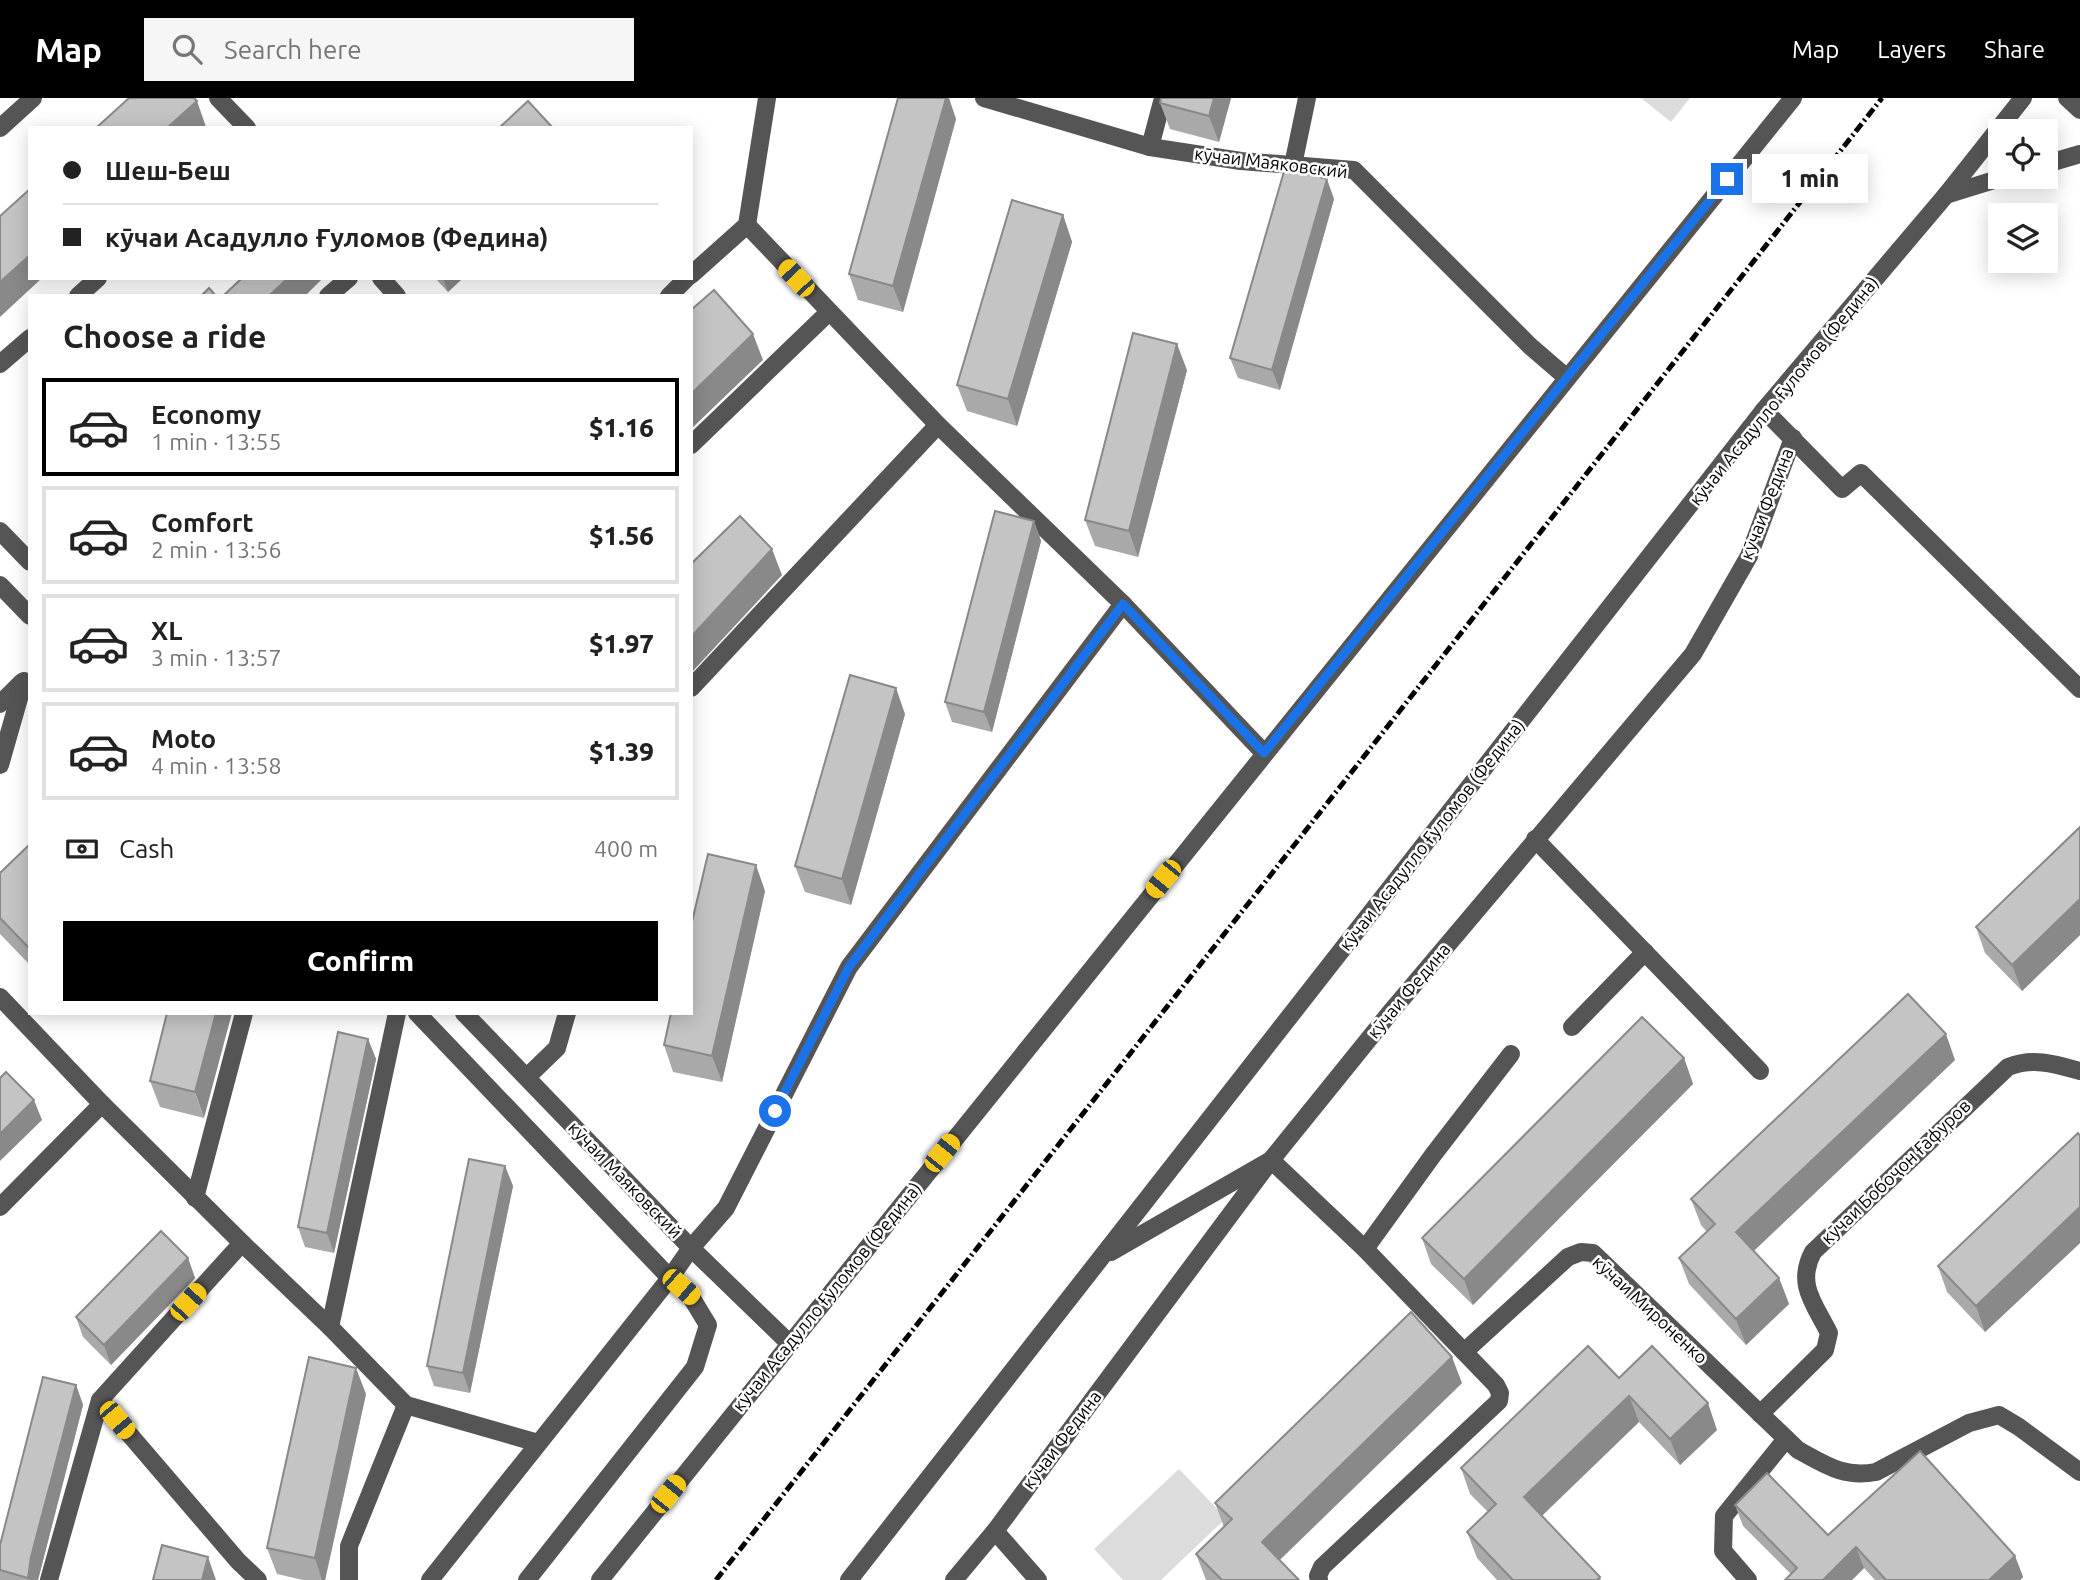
<!DOCTYPE html>
<html lang="en">
<head>
<meta charset="utf-8">
<style>
	:root { --surface:#fff; --page:#f6f6f6; --text:#222; --muted:#767676; --line:#e0e0e0; --accent:#000 }
	body { margin:0; font-family:Ubuntu,sans-serif; background:var(--page); color:var(--text); height:100vh; display:flex; flex-direction:column; font-size:26px; white-space:nowrap }
	* { box-sizing:border-box; margin:0 }
	p { font-size:23px; color:var(--muted) }
	.icon { flex:none; width:38px; height:38px; fill:none; stroke:currentColor; stroke-width:2; stroke-linecap:round; stroke-linejoin:round }
	.map { position:relative; flex:1; overflow:hidden }
	.side { position:absolute; left:28px; top:196px; width:665px; height:721px; display:flex; flex-direction:column; background:var(--surface); border-radius:0px; box-shadow:0 4px 18px #0003 }
	.side>* { flex:none }
	.banner { position:absolute; left:28px; top:28px; width:665px; height:154px; border-radius:0px; box-shadow:0 4px 18px #0003; display:grid; align-content:center; height:154px; padding:0 35px; background:var(--surface) }
	.tools { position:absolute; left:1988px; top:21px; display:grid; gap:14px }
	.tools a { display:grid; place-items:center; width:70px; height:70px; border-radius:0px; background:var(--surface); box-shadow:0 4px 18px #0003; font-size:35px }
	.end { position:absolute; width:32px; height:32px; margin:-16px; border:9px solid #1a73e8; background:#fff; box-shadow:0 0 0 4px #fff }
	.from { border-radius:50% }
	.bubble { position:absolute; height:49px; border-radius:0px; background:var(--surface); box-shadow:0 4px 18px #0003; font-size:23px; font-weight:800; line-height:49px; text-align:center }
	.car { position:absolute; width:21px; height:42px; margin:-21px -10px; border-radius:9px; box-shadow:0 0 5px 2px #0007; background:linear-gradient(#f5c518 24%,#345 0 40%,#f5c518 0 76%,#345 0 86%,#f5c518 0) }
	.banner b { display:flex; align-items:center; gap:24px; height:66px; font-size:26px }
	.banner b+b { border-top:2px solid var(--line) }
	.banner i { width:18px; height:18px; background:var(--text) }
	ul { padding:0; list-style:none }
	li { display:flex; align-items:center; gap:21px; height:98px; margin:0 14px 10px; padding:0 21px; border:4px solid var(--line); border-radius:0px }
	li div { flex:1 }
	li b { display:block; font-size:26px }
	li em { font-style:normal; font-weight:800 }
	li.selected { border-color:var(--accent) }
	li>.icon { width:63px; height:63px; stroke-width:1.5 }
	h2 { padding:0 35px; font-size:32px; line-height:84px }
	.pay { display:flex; align-items:center; gap:18px; height:77px; padding:0 35px; font-size:26px }
	.pay p { margin-inline-start:auto }
	.action { display:flex; gap:14px; margin-top:auto; padding:14px 35px }
	.action a { flex:1; height:80px; border-radius:0px; background:var(--accent); color:#fff; font-size:28px; font-weight:800; line-height:80px; text-align:center }
	header { display:flex; align-items:center; gap:42px; box-sizing:border-box; height:98px; padding:0 35px; background:var(--accent); color:#fff }
	header strong { font-size:33px }
	nav { display:flex; gap:38px; margin-inline-start:auto; font-size:24px }
	.search { width:490px; height:63px; background:var(--page); display:flex; align-items:center; gap:18px; box-sizing:border-box; padding:0 24px; border-radius:0px; color:var(--muted); font-size:26px }
	.map>svg:first-child { display:block }
</style>
</head>
<body>
<header>
<strong>Map</strong>
<div class="search"><svg class="icon" aria-label="search" viewBox="0 0 24 24"><circle cx="10" cy="10" r="6"/><path d="M15 15l6 6"/></svg>Search here</div>
<nav><a>Map</a><a>Layers</a><a>Share</a></nav>
</header>
<div class="map">
<svg width="2080" height="1482" viewBox="0 0 2080 1482">
	<rect width="100%" height="100%" fill="#fff"/>
	<g fill="#dcdcdc">
		<polygon points="1641,0 1690,0 1671,24"/>
		<polygon points="1179,1371 1226,1420 1161,1482 1123,1482 1094,1451"/>
	</g>
	<g fill="none" stroke-linecap="round" stroke-linejoin="round">
		<g stroke="#555" stroke-width="18">
			<polyline points="218,0 247,30"/>
			<polyline points="984,0 1150,49 1241,63 1354,72 1530,248 1566,279"/>
			<polyline points="2067,0 2080,12"/>
			<polyline points="0,30 33,0"/>
			<polyline points="1150,49 1163,0"/>
			<polyline points="2046,66 2080,56"/>
			<polyline points="1293,67 1307,0"/>
			<polyline points="1946,97 2004,79"/>
			<polyline points="747,127 938,327 1123,506 1264,655"/>
			<polyline points="691,177 747,127 767,0"/>
			<polyline points="381,180 397,198"/>
			<polyline points="78,198 98,180"/>
			<polyline points="328,198 349,180"/>
			<polyline points="669,198 687,180"/>
			<polyline points="0,266 30,240"/>
			<polyline points="1764,312 1842,391 1861,375 2080,591"/>
			<polyline points="691,347 829,214"/>
			<polyline points="0,433 30,464"/>
			<polyline points="0,487 30,518"/>
			<polyline points="691,590 938,327"/>
			<polyline points="0,606 22,584"/>
			<polyline points="0,667 24,583"/>
			<polyline points="1535,741 1760,973"/>
			<polyline points="0,899 102,1006 0,1109"/>
			<polyline points="417,915 670,1180 691,1199 708,1227 695,1269 527,1482"/>
			<polyline points="464,915 691,1150 789,1245"/>
			<polyline points="1572,929 1645,854"/>
			<polyline points="527,979 557,950 567,915"/>
			<polyline points="102,1006 242,1145 330,1229 406,1307 538,1345"/>
			<polyline points="195,1100 244,915"/>
			<polyline points="1365,1151 1433,1057 1511,956"/>
			<polyline points="1111,1154 1271,1062 1365,1151 1496,1287 1500,1295 1499,1303 1322,1469 1318,1478 1319,1482"/>
			<polyline points="330,1229 397,915"/>
			<path d="M1464,1254l104,-95 13,-5 12,1 205,197c28,15 45,28 78,22l93,-49 30,-8 20,12 61,45"/>
			<polyline points="100,1302 238,1463 258,1482"/>
			<path d="M1760,1316l65,-64 4,-17c-15,-30 -33,-49 -16,-81l195,-185c25,-10 47,-3 72,4"/>
			<polyline points="995,1433 1038,1482"/>
			<polyline points="49,1482 100,1302 242,1145"/>
			<polyline points="349,1482 349,1448 406,1307"/>
			<polyline points="430,1482 670,1180 691,1150 726,1110 849,869 1123,506"/>
			<polyline points="600,1482 1793,0"/>
			<polyline points="849,1482 1764,312 1946,97 2023,0"/>
			<polyline points="954,1482 995,1433 1271,1062 1389,916 1693,556 1749,458 1793,340"/>
			<polyline points="1748,1482 1723,1453 1724,1418 1786,1341"/>
		</g>
		<polyline stroke="#000" stroke-width="5" stroke-dasharray="10 3.5 2 3.5" stroke-linecap="butt" points="716,1482 1882,0"/>
	</g>
	<g fill="#a9a9a9">
		<polygon points="1161,0 1231,0 1219,44 1170,31 1160,5"/>
		<polygon points="956,21 903,214 858,202 849,176"/>
		<polygon points="1334,101 1280,292 1238,280 1230,260"/>
		<polygon points="1063,117 1072,144 1017,328 967,313 957,287"/>
		<polygon points="435,180 463,180 448,194"/>
		<polygon points="1187,272 1138,459 1095,448 1085,422"/>
		<polygon points="1034,423 1041,443 992,634 952,624 945,604"/>
		<polygon points="905,616 851,807 805,794 795,768"/>
		<polygon points="2080,729 2080,837 2022,893 1985,855 1976,829"/>
		<polygon points="30,746 30,867 0,836 0,775"/>
		<polygon points="765,793 722,984 673,974 664,947"/>
		<polygon points="167,915 204,1020 160,1009 150,983"/>
		<polygon points="368,941 376,961 334,1155 305,1149 298,1129"/>
		<polygon points="1684,960 1693,986 1473,1207 1431,1166 1422,1140"/>
		<polygon points="1955,962 1754,1153 1779,1180 1789,1206 1746,1247 1689,1186 1679,1160 1707,1134 1701,1127 1691,1101"/>
		<polygon points="2080,1038 2080,1145 1985,1234 1947,1194 1938,1168"/>
		<polygon points="505,1068 513,1088 470,1295 434,1288 427,1268"/>
		<polygon points="188,1160 195,1180 111,1267 83,1239 76,1219"/>
		<polygon points="1619,1280 1717,1332 1680,1367 1639,1324 1542,1418 1600,1479 1601,1482 1497,1482 1477,1460 1467,1434 1488,1414 1470,1396 1461,1370"/>
		<polygon points="1462,1285 1280,1462 1299,1482 1206,1482 1196,1456 1224,1429 1215,1405"/>
		<polygon points="76,1287 83,1307 38,1482 0,1482 0,1447"/>
		<polygon points="366,1296 325,1482 303,1482 277,1476 267,1450"/>
		<polygon points="1735,1407 1828,1437 2015,1458 2023,1479 2020,1482 1875,1482 1864,1470 1852,1482 1785,1482 1791,1476 1743,1428"/>
	</g>
	<g fill="#898989">
		<polygon points="946,0 949,0 956,21 903,214 893,188"/>
		<polygon points="1214,0 1231,0 1219,44 1209,18"/>
		<polygon points="197,3 206,29 206,30 167,30"/>
		<polygon points="1327,81 1334,101 1280,292 1272,272"/>
		<polygon points="1063,117 1072,144 1017,328 1008,301"/>
		<polygon points="30,157 30,180 42,180 0,219 0,184"/>
		<polygon points="288,180 323,180 305,198 269,198"/>
		<polygon points="443,180 463,180 448,194"/>
		<polygon points="753,236 763,262 691,331 691,296"/>
		<polygon points="1177,246 1187,272 1138,459 1129,433"/>
		<polygon points="1034,423 1041,443 992,634 984,614"/>
		<polygon points="772,451 782,477 691,575 691,539"/>
		<polygon points="896,590 905,616 851,807 842,781"/>
		<polygon points="756,767 765,793 722,984 712,958"/>
		<polygon points="2080,801 2080,837 2022,893 2012,867"/>
		<polygon points="216,915 232,915 204,1020 195,994"/>
		<polygon points="1946,936 1955,962 1746,1160 1736,1134"/>
		<polygon points="368,941 376,961 334,1155 327,1135"/>
		<polygon points="1684,960 1693,986 1473,1207 1464,1181"/>
		<polygon points="34,1002 42,1022 0,1063 0,1036"/>
		<polygon points="505,1068 513,1088 470,1295 463,1275"/>
		<polygon points="2080,1109 2080,1145 1985,1234 1976,1208"/>
		<polygon points="188,1160 195,1180 111,1267 104,1247"/>
		<polygon points="1779,1180 1789,1206 1746,1247 1736,1221"/>
		<polygon points="1452,1259 1462,1285 1271,1470 1262,1444"/>
		<polygon points="356,1270 366,1296 325,1482 322,1482 315,1460"/>
		<polygon points="76,1287 83,1307 38,1482 29,1482 28,1480 31,1459"/>
		<polygon points="1629,1298 1639,1324 1533,1426 1524,1399"/>
		<polygon points="1708,1305 1717,1332 1680,1367 1670,1341"/>
		<polygon points="1856,1449 1864,1470 1852,1482 1823,1482"/>
		<polygon points="2015,1458 2023,1479 2020,1482 1989,1482"/>
		<polygon points="208,1459 216,1482 202,1482"/>
	</g>
	<g fill="#c4c4c4" stroke="#898989" stroke-width="2">
		<polygon points="129,0 194,0 197,3 167,30 96,30"/>
		<polygon points="898,0 946,0 893,188 849,176"/>
		<polygon points="1161,0 1214,0 1209,18 1160,5"/>
		<polygon points="528,3 553,30 499,30"/>
		<polygon points="1285,70 1327,81 1272,272 1230,260"/>
		<polygon points="30,91 30,157 0,184 0,118"/>
		<polygon points="1012,102 1063,117 1008,301 957,287"/>
		<polygon points="242,180 288,180 269,198 223,198"/>
		<polygon points="209,190 216,198 201,198"/>
		<polygon points="714,192 753,236 691,296 691,212"/>
		<polygon points="1133,235 1177,246 1129,433 1085,422"/>
		<polygon points="995,413 1034,423 984,614 945,604"/>
		<polygon points="740,418 772,451 691,539 691,466"/>
		<polygon points="850,577 896,590 842,781 795,768"/>
		<polygon points="2080,729 2080,801 2012,867 1976,829"/>
		<polygon points="30,746 30,851 0,820 0,775"/>
		<polygon points="708,756 756,767 712,958 664,947 671,915 691,915 691,828"/>
		<polygon points="1908,896 1946,936 1736,1134 1779,1180 1736,1221 1679,1160 1715,1126 1691,1101"/>
		<polygon points="167,915 216,915 195,994 150,983"/>
		<polygon points="1642,919 1684,960 1464,1181 1422,1140"/>
		<polygon points="338,934 368,941 327,1135 298,1129"/>
		<polygon points="6,974 34,1002 0,1036 0,980"/>
		<polygon points="2078,1035 2080,1038 2080,1109 1976,1208 1938,1168"/>
		<polygon points="469,1061 505,1068 463,1275 427,1268"/>
		<polygon points="161,1133 188,1160 104,1247 76,1219"/>
		<polygon points="1411,1214 1452,1259 1262,1444 1299,1482 1222,1482 1196,1456 1232,1421 1215,1405"/>
		<polygon points="1588,1248 1619,1280 1652,1248 1708,1305 1670,1341 1629,1298 1524,1399 1600,1479 1597,1482 1513,1482 1467,1434 1496,1406 1461,1370"/>
		<polygon points="309,1259 356,1270 315,1460 267,1450"/>
		<polygon points="43,1279 76,1287 31,1459 28,1480 0,1472 0,1447"/>
		<polygon points="1920,1353 2015,1458 1989,1482 1886,1482 1856,1449 1823,1482 1785,1482 1797,1470 1735,1407 1767,1375 1828,1437"/>
		<polygon points="162,1447 208,1459 202,1482 153,1482"/>
	</g>
	<g fill="none" stroke-linecap="round" stroke-linejoin="round">
		<polyline stroke="#1a73e8" stroke-width="9" points="775,1013 849,869 1123,506 1264,655 1727,81"/>
	</g>
	<g text-anchor="middle" stroke-width="5" stroke-linejoin="round" paint-order="stroke">
		<g font-size="18" fill="#000" stroke="#fff">
			<text transform="translate(1271 65) rotate(7)" y="6">кӯчаи Маяковский</text>
			<text transform="translate(1784 293) rotate(-51)" y="6">кӯчаи Асадулло Ғуломов (Федина)</text>
			<text transform="translate(1767 406) rotate(-69)" y="6">кӯчаи Федина</text>
			<text transform="translate(1432 737) rotate(-52)" y="6">кӯчаи Асадулло Ғуломов (Федина)</text>
			<text transform="translate(1409 893) rotate(-50)" y="6">кӯчаи Федина</text>
			<text transform="translate(1896 1074) rotate(-44)" y="6">кӯчаи Бобоҷон Ғафуров</text>
			<text transform="translate(625 1082) rotate(46)" y="6">кӯчаи Маяковский</text>
			<text transform="translate(827 1199) rotate(-51)" y="6">кӯчаи Асадулло Ғуломов (Федина)</text>
			<text transform="translate(1650 1212) rotate(43)" y="6">кӯчаи Мироненко</text>
			<text transform="translate(1062 1342) rotate(-53)" y="6">кӯчаи Федина</text>
		</g>
	</g>
</svg>
<div class="tools">
<a><svg class="icon" aria-label="locate" viewBox="0 0 24 24"><circle cx="12" cy="12" r="6"/><path d="M12 2v4M12 18v4M2 12h4M18 12h4"/></svg></a>
<a><svg class="icon" aria-label="layers" viewBox="0 0 24 24"><path d="M12 4l9 5-9 5-9-5zM3 14l9 5 9-5"/></svg></a>
</div>
<i class="end from" style="left:775px;top:1013px"></i>
<i class="end" style="left:1727px;top:81px"></i>
<div class="bubble" style="left:1752px;top:56px;width:116px">1 min</div>
<i class="car" style="left:796px;top:180px;rotate:317deg"></i>
<i class="car" style="left:1163px;top:781px;rotate:219deg"></i>
<i class="car" style="left:942px;top:1055px;rotate:39deg"></i>
<i class="car" style="left:681px;top:1189px;rotate:131deg"></i>
<i class="car" style="left:188px;top:1204px;rotate:42deg"></i>
<i class="car" style="left:117px;top:1322px;rotate:140deg"></i>
<i class="car" style="left:668px;top:1396px;rotate:39deg"></i>
<div class="banner">
<b><i class="from"></i>Шеш-Беш</b>
<b><i></i>кӯчаи Асадулло Ғуломов (Федина)</b>
</div>
<section class="side">
<h2>Choose a ride</h2>
<ul>
<li class="selected"><svg class="icon" aria-label="car" viewBox="0 0 24 24"><path d="M5 17H2v-5l4-1 3-4h7l3 4 3 1v5h-3M9 17h6M6 11h13"/><circle cx="7" cy="17" r="2"/><circle cx="17" cy="17" r="2"/></svg><div><b>Economy</b><p>1 min · 13:55</p></div><em>$1.16</em></li>
<li><svg class="icon" aria-label="car" viewBox="0 0 24 24"><path d="M5 17H2v-5l4-1 3-4h7l3 4 3 1v5h-3M9 17h6M6 11h13"/><circle cx="7" cy="17" r="2"/><circle cx="17" cy="17" r="2"/></svg><div><b>Comfort</b><p>2 min · 13:56</p></div><em>$1.56</em></li>
<li><svg class="icon" aria-label="car" viewBox="0 0 24 24"><path d="M5 17H2v-5l4-1 3-4h7l3 4 3 1v5h-3M9 17h6M6 11h13"/><circle cx="7" cy="17" r="2"/><circle cx="17" cy="17" r="2"/></svg><div><b>XL</b><p>3 min · 13:57</p></div><em>$1.97</em></li>
<li><svg class="icon" aria-label="car" viewBox="0 0 24 24"><path d="M5 17H2v-5l4-1 3-4h7l3 4 3 1v5h-3M9 17h6M6 11h13"/><circle cx="7" cy="17" r="2"/><circle cx="17" cy="17" r="2"/></svg><div><b>Moto</b><p>4 min · 13:58</p></div><em>$1.39</em></li>
</ul>
<div class="pay"><svg class="icon" aria-label="cash" viewBox="0 0 24 24"><path d="M3 7h18v10H3z"/><circle cx="12" cy="12" r="2"/></svg>Cash<p>400 m</p></div>
<div class="action"><a>Confirm</a></div>
</section>
</div>
</body>
</html>
